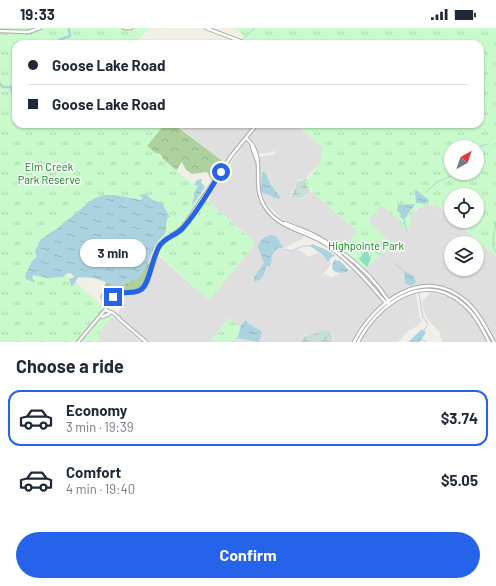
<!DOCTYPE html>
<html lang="en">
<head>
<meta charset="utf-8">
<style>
	:root { --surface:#fff; --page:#f6f6f7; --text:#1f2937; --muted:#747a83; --line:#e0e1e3; --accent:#2563eb }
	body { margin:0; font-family:Barlow,sans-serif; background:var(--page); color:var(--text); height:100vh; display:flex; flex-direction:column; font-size:15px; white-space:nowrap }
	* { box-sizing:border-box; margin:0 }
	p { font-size:13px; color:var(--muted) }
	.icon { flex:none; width:22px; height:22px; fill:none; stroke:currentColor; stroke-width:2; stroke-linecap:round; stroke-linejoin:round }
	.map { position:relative; height:314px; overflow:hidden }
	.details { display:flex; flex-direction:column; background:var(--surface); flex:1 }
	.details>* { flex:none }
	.top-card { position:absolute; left:12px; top:12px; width:472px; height:88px; border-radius:12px; box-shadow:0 1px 3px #0004; display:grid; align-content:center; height:88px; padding:0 16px; background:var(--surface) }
	.needle { width:26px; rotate:40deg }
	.buttons { position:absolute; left:444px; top:112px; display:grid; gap:8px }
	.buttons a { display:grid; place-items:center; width:40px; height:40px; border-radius:50%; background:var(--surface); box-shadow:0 1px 3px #0004; font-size:20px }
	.end { position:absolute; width:18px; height:18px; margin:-9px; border:5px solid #2563eb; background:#fff; box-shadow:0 0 0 2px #fff }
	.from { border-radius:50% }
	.bubble { position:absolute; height:28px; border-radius:14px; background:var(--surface); box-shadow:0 1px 3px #0004; font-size:13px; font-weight:700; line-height:28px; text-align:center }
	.top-card b { display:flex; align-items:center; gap:14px; height:38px; font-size:15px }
	.top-card b+b { border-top:1px solid var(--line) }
	.top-card i { width:10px; height:10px; background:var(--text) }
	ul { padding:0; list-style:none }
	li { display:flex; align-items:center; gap:12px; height:56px; margin:0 8px 6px; padding:0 8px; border:2px solid transparent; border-radius:12px }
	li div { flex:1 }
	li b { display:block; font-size:15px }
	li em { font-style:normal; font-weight:700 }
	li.active { border-color:var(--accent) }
	li>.icon { width:36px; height:36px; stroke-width:1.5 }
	h2 { padding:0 16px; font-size:18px; line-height:48px }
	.cta { display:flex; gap:8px; margin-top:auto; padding:8px 16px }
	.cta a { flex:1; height:46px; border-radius:24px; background:var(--accent); color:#fff; font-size:16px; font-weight:700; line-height:46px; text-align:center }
	.status { display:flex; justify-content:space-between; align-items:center; height:28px; padding:0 20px; background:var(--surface); direction:ltr }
	.status svg { height:11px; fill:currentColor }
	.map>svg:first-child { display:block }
</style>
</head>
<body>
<div class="status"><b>19:33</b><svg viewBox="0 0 49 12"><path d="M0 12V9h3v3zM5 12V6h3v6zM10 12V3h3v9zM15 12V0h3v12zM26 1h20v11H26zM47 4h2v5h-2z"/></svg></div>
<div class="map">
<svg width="496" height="314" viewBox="0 0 496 314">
	<defs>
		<pattern id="forest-crowns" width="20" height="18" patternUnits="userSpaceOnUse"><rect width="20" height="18" fill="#add19e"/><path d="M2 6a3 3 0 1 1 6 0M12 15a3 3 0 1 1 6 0" fill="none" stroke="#95b388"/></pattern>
		<pattern id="wetland-marsh" width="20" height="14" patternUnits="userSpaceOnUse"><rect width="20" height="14" fill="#c6e0d4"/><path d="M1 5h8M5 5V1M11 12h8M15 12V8" fill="none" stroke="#aac0b6"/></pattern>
		<pattern id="park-tufts" width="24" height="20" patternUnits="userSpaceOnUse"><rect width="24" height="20" fill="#c8facc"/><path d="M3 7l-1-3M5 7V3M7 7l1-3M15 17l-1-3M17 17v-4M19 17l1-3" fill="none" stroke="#acd6af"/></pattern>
		<pattern id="water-ripples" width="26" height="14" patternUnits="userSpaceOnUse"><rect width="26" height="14" fill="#aad3df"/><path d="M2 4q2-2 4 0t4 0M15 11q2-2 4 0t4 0" fill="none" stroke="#92b5bf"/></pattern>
	</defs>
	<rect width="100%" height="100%" fill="#f2efe9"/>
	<g fill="#e0dfdf" fill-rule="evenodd">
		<polygon points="179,96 256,96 225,135 181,100"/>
		<polygon points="260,96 307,96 302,102 323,120 321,134 306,150 298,152 290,168 301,171 312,164 357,204 341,223 315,206 281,191 266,175 260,161 260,129 275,126 276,123 259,126 255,118 248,110"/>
		<polygon points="245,114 252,120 256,133 257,161 266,182 280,195 306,206 302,211 282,221 290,224 297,222 301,223 309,229 317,225 323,227 331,236 319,252 325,246 331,250 341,245 348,244 353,240 381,272 381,275 361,297 351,314 335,314 331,305 327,302 304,308 300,314 234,314 243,302 229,290 210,314 149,314 118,287 127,258 154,224 209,272 256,215 209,174 211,166"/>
		<path d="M436,176l15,13v4h4l41,36v85l-26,-39 -13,-9 -27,-8h-7l-20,4 -13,7 -3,-1 -23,-26 17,-16 7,-14 -20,-20 13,-15 18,15 8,12 5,-18 8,-7zM451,215h26v26h-26z"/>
		<polygon points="431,264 454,271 465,279 476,292 488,314 442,314 440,305 427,290 423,279 422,274"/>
		<polygon points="412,265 416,267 420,288 412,288 420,289 422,293 417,298 407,304 398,314 360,314 369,300 388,279 399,271"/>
		<polygon points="112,289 141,314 98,314 101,303 110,306 100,302"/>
	</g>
	<g fill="url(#forest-crowns)">
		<polygon points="163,96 177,96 179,100 225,135 213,155 207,144 192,146 186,142 182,134 175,144 168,138 160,126 147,124 140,108"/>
		<path d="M147,235h3l-2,13 -7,12c-18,8 -20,-4 -36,15l-2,-1 -3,-5 6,-15c10,5 18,4 26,-3l2,1 7,-6z"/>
	</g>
	<g fill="url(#wetland-marsh)">
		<polygon points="307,150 307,155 310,165 301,170 291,169 297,154"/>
		<polygon points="326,302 330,304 334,314 301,314 303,309"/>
	</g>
	<g fill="url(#park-tufts)" fill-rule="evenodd">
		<polygon points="0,0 149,0 136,14 138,16 16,16 16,96 165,96 147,118 208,168 205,171 256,215 209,272 157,225 164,214 160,217 164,198 39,228 30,249 34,246 66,246 105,280 76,314 0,314"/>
		<path d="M234,0h262v112l-7,4 7,-2v115l-41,-36h22v-26h-26v22l-15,-13 -2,2 1,8 -3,-9 -15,3 -5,6 -5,18 -8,-12 -18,-15 -5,6 4,7 -5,-6 -11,13 5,-4 19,19 4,10 -11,4 -17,16 -23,-19 16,-19 -53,-48 17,-22 2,-14 -21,-18 5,-6h173v-80h-225l-14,-5 2,-4zM451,119h26v26h-26z"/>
		<polygon points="109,287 112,289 101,302 111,307 101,303 98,314 80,314 102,289"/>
		<polygon points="229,290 244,302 234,314 210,314"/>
	</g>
	<polygon fill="#88e0be" points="366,222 371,230 367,239 359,231"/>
	<g fill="url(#water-ripples)">
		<polygon points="262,144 266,145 269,154 280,169 279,171 263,165 261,162"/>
		<polygon points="202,151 201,154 205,159 192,178 195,163 198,158 194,157 197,152"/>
		<polygon points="415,161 429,172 428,175 416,175"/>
		<path d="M145,166l8,6 9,3 8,14h-2c-3,5 -1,11 -3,16 -2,4 -6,6 -8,10 -7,12 -11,30 -23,38l-2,-2c-17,12 -21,3 -39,-1 -6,-1 -10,0 -15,-1l-4,8 -3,1 -2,-7 6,-2 -5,-4 -4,1 -3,3 -16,1 -13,-3 -2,2 3,6 -9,-4 -1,-3 7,-15 5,-4 -2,-6 6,-12 17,-11 35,-29 11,-4h10l27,5 2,-2 -4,-3z"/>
		<polygon points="415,176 404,192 400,189 401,186 397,183 398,177"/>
		<path d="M272,207l5,2 6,11h-5c-10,10 -4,9 -8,18l-4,1c-2,7 -3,14 -12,14v-4l10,-14 -6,-16c2,-8 6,-11 14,-12z"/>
		<polygon points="312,216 329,223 335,228 331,229 329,233 327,233 323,227 310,218"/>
		<path d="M334,232l6,1 9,9 -2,2c-6,1 -12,2 -15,-4z"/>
		<polygon points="404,243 414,248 416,254 412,258 405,255"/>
		<path d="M246,292c3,6 11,8 16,12l-3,10c-9,0 -14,-5 -24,-3l3,-2 3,-12z"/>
		<polygon points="422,301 426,304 420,314 408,314"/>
	</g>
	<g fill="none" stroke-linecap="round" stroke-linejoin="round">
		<g stroke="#aad3df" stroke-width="1">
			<polyline points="244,10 255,0"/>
			<polyline points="15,58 16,54"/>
			<polyline points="12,59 14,59"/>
			<polyline points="477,129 480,118 488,116"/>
			<polyline points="426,164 437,154 458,145"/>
			<polyline points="404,191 407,204"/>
			<polyline points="495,202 496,194"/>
			<polyline points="494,204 493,219 496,224"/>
			<polyline points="284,221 291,223 303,218 311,218"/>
			<polyline points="377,225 370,218 387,215"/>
			<polyline points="378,225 382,227"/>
			<polyline points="394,235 404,243"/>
			<polyline points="419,266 423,289 428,296"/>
			<polyline points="424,302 427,298"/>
			<polyline points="421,311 426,314"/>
			<polyline points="324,314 330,304"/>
		</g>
		<g stroke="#aad3df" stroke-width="2.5">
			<polyline points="57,16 59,12 70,8 69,0"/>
			<polyline points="0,56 3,59 12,59 12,64 16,67"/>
		</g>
		<g stroke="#a9a9a9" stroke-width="4.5">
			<g id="minor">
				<polyline points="124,0 131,0"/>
				<polyline points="206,0 248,16"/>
				<polyline points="0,3 28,4 40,0"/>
				<path d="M246,110c24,21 1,47 22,73 14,18 37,20 56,32 24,16 43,37 61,59l5,2"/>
				<polyline points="252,119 257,133"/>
				<path d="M285,195c9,4 19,7 29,12 29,15 56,38 74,65"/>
				<polyline points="106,281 110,272 115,266 135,264 144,259 159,217 183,199 232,127 257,96"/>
				<polyline points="102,289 109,286"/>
				<polyline points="118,290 146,314"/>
				<polyline points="78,314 105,282 113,285 119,290"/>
				<path d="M354,314c21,-41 71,-78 113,-40 12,11 19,26 27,40"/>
				<path d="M358,314c20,-38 65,-72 105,-38 12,10 19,24 26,38"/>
			</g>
		</g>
		<use href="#minor" stroke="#fff" stroke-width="2.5"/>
	</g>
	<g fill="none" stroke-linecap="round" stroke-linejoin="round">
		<path stroke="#2563eb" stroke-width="5" d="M113,269c8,-8 20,-1 29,-8 8,-7 10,-31 17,-42 5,-10 17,-11 24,-19 15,-17 26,-37 38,-56"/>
	</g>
	<g text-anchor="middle" stroke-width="3" stroke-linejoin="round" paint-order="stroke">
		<g font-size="11" fill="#0c8416" stroke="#fff">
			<text x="49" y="143">Elm Creek<tspan x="49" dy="13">Park Reserve</tspan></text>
			<text x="366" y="222">Highpointe Park</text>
		</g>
	</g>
</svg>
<div class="buttons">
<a><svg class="needle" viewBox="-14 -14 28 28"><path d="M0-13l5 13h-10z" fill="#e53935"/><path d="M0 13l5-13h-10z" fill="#747a83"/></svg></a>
<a><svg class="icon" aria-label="locate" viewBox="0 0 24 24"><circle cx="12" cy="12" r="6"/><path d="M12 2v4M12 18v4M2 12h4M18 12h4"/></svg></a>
<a><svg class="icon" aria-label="layers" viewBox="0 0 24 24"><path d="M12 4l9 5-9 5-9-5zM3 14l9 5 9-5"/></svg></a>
</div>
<i class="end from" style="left:221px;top:144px"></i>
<i class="end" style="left:113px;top:269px"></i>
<div class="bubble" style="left:80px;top:211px;width:66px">3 min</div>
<div class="top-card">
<b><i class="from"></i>Goose Lake Road</b>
<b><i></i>Goose Lake Road</b>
</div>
</div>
<section class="details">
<h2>Choose a ride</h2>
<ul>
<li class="active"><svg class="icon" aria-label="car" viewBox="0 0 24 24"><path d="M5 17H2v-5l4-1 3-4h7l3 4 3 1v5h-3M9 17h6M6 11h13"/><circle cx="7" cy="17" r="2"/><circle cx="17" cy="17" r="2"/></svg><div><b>Economy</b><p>3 min · 19:39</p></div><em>$3.74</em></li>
<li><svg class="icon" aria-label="car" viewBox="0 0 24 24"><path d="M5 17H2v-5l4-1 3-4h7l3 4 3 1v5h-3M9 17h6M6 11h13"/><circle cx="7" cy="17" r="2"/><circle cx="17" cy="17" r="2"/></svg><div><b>Comfort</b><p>4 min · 19:40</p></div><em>$5.05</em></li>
</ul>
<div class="cta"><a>Confirm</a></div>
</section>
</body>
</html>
